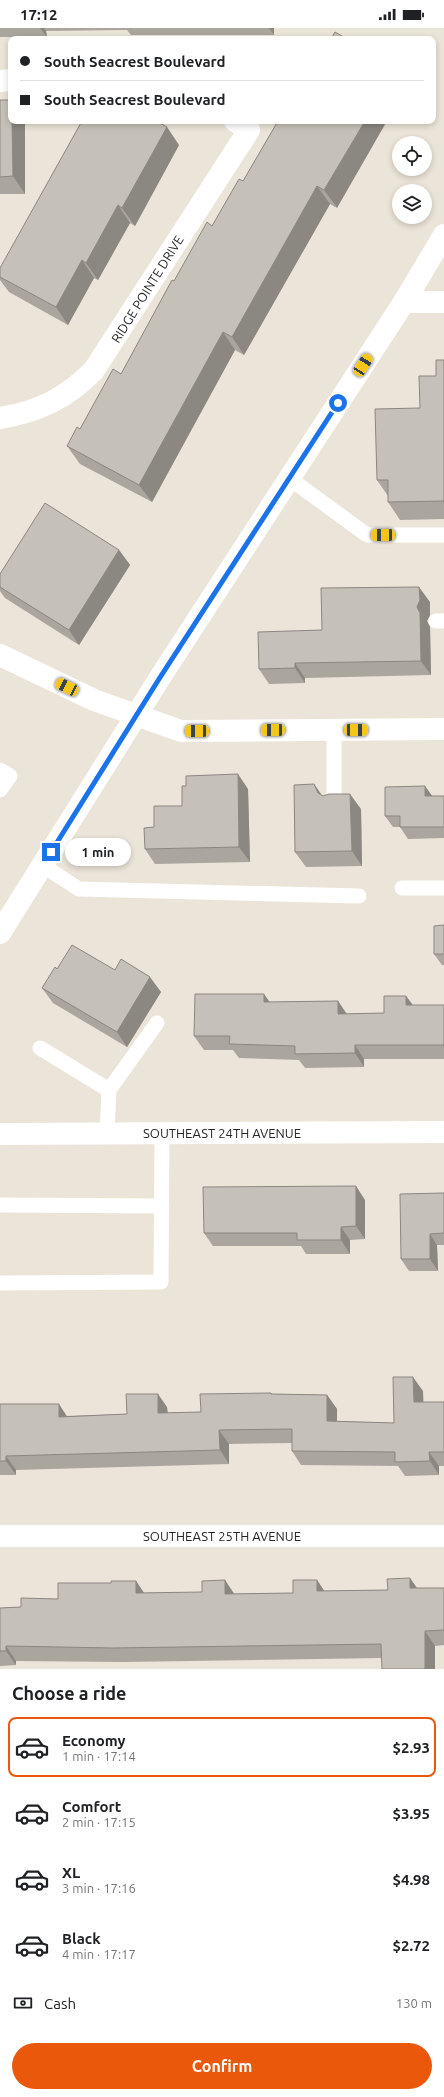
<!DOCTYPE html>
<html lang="en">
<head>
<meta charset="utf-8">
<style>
	:root { --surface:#fff; --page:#f6f6f6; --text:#202124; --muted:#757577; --line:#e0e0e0; --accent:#ea580c }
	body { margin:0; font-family:Ubuntu,sans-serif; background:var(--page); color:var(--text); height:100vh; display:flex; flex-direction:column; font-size:15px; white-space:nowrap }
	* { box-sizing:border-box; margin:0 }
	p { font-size:13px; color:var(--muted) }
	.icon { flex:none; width:22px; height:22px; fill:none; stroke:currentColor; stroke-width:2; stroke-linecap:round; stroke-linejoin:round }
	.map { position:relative; height:1641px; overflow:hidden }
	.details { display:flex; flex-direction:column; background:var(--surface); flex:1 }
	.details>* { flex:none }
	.hud { position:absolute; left:8px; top:8px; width:428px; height:88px; border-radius:8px; box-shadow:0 2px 6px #0003; display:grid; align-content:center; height:88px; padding:0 12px; background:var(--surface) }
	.fabs { position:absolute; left:392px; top:108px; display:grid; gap:8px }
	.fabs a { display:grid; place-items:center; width:40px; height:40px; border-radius:50%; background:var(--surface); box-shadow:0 2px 6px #0003; font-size:20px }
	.end { position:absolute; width:18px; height:18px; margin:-9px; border:5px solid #1a73e8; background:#fff; box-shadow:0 0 0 2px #fff }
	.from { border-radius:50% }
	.bubble { position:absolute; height:28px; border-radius:14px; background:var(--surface); box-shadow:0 2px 6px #0003; font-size:13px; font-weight:600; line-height:28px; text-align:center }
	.car { position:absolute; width:12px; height:24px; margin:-12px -6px; border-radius:5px; box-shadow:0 0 3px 1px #0007; background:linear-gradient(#f5c518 24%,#345 0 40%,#f5c518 0 76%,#345 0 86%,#f5c518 0) }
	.hud b { display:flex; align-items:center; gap:14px; height:38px; font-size:15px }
	.hud b+b { border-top:1px solid var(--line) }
	.hud i { width:10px; height:10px; background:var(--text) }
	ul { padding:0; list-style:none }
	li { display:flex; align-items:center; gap:12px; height:60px; margin:0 8px 6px; padding:0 4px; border:2px solid transparent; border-radius:8px }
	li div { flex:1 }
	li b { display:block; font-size:15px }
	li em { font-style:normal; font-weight:600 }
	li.selected { border-color:var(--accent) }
	li>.icon { width:36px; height:36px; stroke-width:1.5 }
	h2 { padding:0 12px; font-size:18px; line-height:48px }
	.pay { display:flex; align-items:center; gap:10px; height:44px; padding:0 12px; font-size:15px }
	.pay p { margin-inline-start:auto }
	.primary-button { display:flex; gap:8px; margin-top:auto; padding:8px 12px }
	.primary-button a { flex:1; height:46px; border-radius:24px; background:var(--accent); color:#fff; font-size:16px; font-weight:600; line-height:46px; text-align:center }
	.status { display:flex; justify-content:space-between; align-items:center; height:28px; padding:0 20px; background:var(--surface); direction:ltr }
	.status svg { height:11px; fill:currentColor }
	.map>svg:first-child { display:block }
</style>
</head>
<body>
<div class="status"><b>17:12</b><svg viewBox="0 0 49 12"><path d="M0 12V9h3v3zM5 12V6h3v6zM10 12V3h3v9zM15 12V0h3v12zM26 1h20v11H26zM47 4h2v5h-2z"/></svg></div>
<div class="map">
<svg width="444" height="1641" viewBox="0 0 444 1641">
	<rect width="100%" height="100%" fill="#ebe4d8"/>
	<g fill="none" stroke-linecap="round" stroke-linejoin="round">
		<g stroke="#fff" stroke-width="15">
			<polyline points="289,450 367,507 444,507"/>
			<polyline points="436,593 444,593"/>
			<polyline points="334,702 334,774"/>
			<polyline points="0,742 10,748 0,762"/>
			<polyline points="42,837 79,861 359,868"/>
			<polyline points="402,860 444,860"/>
			<polyline points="40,1020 109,1062"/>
			<polyline points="107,1105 109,1062 157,995"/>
			<polyline points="0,1177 162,1178"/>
			<polyline points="0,1255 161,1254 162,1105"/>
		</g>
		<g stroke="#fff" stroke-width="22">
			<polyline points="0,53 11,52"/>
			<polyline points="404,274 444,274"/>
			<path d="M0,390c38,-6 67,-20 94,-48l155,-240 -14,-9"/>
			<polyline points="0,1106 444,1104"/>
			<polyline points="0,1508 444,1508"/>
		</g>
		<g stroke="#fff" stroke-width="22">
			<polyline points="0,627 94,672 181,703 444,701"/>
			<polyline points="0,905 159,651 404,274 444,207"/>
		</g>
	</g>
	<g fill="#aaa69e">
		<polygon points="0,0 274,0 274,7 131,7 127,2 46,3 47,9 0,9"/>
		<polygon points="0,72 11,93 25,93 25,166 0,166"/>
		<polygon points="278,93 337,180 330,176 244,327 235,322 152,474 80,436 67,418 121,346 174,253 243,153"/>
		<polygon points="179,117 135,198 130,195 98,252 94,250 68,297 9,264 0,252 0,240"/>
		<polygon points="444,332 444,491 400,492 388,474 388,468 377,452 420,380"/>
		<polygon points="119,522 130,537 79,617 5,570 0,563 0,546"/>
		<polygon points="430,574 430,587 427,593 430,599 431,647 305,650 305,655 269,656 259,641 322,602"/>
		<polygon points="314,756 322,768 361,781 362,838 306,839 295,824"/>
		<polygon points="248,761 250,834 155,836 145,821 154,799 182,778"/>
		<polygon points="432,768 444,768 444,810 408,811 400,799 393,799 385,788"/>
		<polygon points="444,897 444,937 442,937 434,926"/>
		<polygon points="57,941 115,942 161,964 127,1019 53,975 42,960"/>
		<polygon points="406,968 413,977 444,977 444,1031 364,1031 364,1039 305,1040 299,1032 239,1030 233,1022 204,1022 194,1008 269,974 338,973 347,986 384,985"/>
		<polygon points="444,1165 444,1217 437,1217 438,1243 409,1243 401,1231"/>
		<polygon points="365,1172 365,1211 350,1212 350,1226 306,1226 301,1218 213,1218 204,1205"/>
		<polygon points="423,1363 423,1374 444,1374 444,1438 439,1438 439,1447 405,1448 398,1438 301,1437 292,1423 292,1415 229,1416 229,1436 16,1442 16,1447 0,1447 0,1376 67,1388 127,1386 167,1379 168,1385 201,1384 271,1365 272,1366 327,1367 337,1381 337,1393 394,1395"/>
		<polygon points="410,1550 417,1560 444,1560 444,1617 435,1618 435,1641 382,1641 382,1630 123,1634 16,1633 16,1637 0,1638 0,1580 21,1579 58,1571 111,1555 136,1553 144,1565 234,1566 293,1565 317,1552 324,1563 388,1562"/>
	</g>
	<g fill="#8b8781">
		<polygon points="40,0 44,0 46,3 47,9"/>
		<polygon points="269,0 274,0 274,7"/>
		<polygon points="12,93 25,93 25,166 13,148"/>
		<polygon points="365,93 387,93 337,180 324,162"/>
		<polygon points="167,99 179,117 135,198 122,180"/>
		<polygon points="317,158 330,176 244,327 232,309"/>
		<polygon points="118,177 130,195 98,252 86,235"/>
		<polygon points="82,232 94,250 68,297 56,279"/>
		<polygon points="223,304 235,322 152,474 139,457"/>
		<polygon points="119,522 130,537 79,617 69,602"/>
		<polygon points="419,559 430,574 430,587 427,593 430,599 431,647 421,633 417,579"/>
		<polygon points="295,635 305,650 305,655 295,640"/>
		<polygon points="238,746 248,761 250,834 239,819"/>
		<polygon points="314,756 325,772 318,765"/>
		<polygon points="425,758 433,769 425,768"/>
		<polygon points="350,766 361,781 362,838 352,823"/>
		<polygon points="150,949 161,964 127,1019 117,1004"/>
		<polygon points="264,966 274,980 264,974"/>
		<polygon points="406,968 416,982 406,977"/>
		<polygon points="338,973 347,987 338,986"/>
		<polygon points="355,1017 364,1031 364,1039 355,1025"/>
		<polygon points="356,1158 365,1172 365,1211 356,1198"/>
		<polygon points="341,1199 350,1212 350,1226 341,1212"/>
		<polygon points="430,1206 437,1217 438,1243 430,1231"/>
		<polygon points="413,1349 423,1363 424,1388 414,1374"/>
		<polygon points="158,1366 167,1379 168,1399 158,1385"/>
		<polygon points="327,1367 337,1381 337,1407 327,1393"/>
		<polygon points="59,1376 68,1390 59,1389"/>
		<polygon points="219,1402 229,1416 229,1436 220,1422"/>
		<polygon points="429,1424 439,1438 439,1447 430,1433"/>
		<polygon points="6,1428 16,1442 16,1447 6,1433"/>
		<polygon points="410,1550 420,1565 410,1560"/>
		<polygon points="225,1552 235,1567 225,1566"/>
		<polygon points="317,1552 327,1567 317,1563"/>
		<polygon points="136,1553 146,1568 136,1565"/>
		<polygon points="425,1603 435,1618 435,1641 425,1641"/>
		<polygon points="6,1618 16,1633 16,1637 6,1623"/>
	</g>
	<g fill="#c6c1b8" stroke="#8b8781">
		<polygon points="335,4 347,11 331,11"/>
		<polygon points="0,72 11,72 11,93 12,93 13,148 0,149"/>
		<polygon points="82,93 156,93 167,99 122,180 118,177 86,235 82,232 56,279 0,249 0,240"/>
		<polygon points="278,93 365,93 324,162 317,158 232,309 223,304 139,457 67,418 77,399 80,401 113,341 121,346 172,252 174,253 207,194 212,198 239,151 243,153"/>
		<polygon points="436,332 444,332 444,473 388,474 388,452 377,452 375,381 420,380 419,348 436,348"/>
		<polygon points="45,475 119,522 69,602 0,559 0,546"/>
		<polygon points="419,559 420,572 417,579 420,585 421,633 295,635 295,640 259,641 258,604 322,602 321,560"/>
		<polygon points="238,746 239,819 145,821 144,800 154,799 154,778 182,778 182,758 186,758 186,748"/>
		<polygon points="314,756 318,765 323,768 329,766 350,766 352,823 295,824 294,757"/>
		<polygon points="425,758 425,768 444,768 444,799 400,799 400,788 385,788 385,759"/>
		<polygon points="444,897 444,926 434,926 434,898"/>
		<polygon points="72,917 115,942 121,931 150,949 117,1004 42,960 55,939 57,941"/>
		<polygon points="195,966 264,966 264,974 338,973 338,986 384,985 384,968 406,968 406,977 444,977 444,1017 355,1017 355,1025 295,1026 295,1018 229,1016 230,1008 194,1008"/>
		<polygon points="356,1158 356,1198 341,1199 341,1212 297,1212 297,1205 204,1205 203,1159"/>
		<polygon points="444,1165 444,1205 430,1206 430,1231 401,1231 400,1166"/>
		<polygon points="393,1349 413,1349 414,1374 444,1374 444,1424 429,1424 430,1433 395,1434 395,1424 292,1423 292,1401 219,1402 220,1422 6,1428 6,1433 0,1433 0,1376 59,1376 59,1389 127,1386 126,1366 158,1366 158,1385 201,1384 200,1366 271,1365 271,1366 327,1367 327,1393 394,1395"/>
		<polygon points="410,1550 410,1560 444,1560 444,1602 425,1603 425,1641 382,1641 381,1616 113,1620 6,1618 6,1623 0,1623 0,1580 21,1579 21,1570 58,1571 58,1555 111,1555 111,1553 136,1553 136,1565 202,1564 202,1553 225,1552 225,1566 293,1565 293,1552 317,1552 317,1563 388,1562 387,1551"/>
	</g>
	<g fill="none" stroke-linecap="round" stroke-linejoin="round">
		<polyline stroke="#1a73e8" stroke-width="5" points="51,824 159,651 338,375"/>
	</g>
	<g text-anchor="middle" stroke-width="3" stroke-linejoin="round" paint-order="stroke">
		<g font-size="13" fill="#272727" stroke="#fff">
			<text transform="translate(147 261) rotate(-58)" y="5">RIDGE POINTE DRIVE</text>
			<text x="222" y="1110">SOUTHEAST 24TH AVENUE</text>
			<text x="222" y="1513">SOUTHEAST 25TH AVENUE</text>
		</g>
	</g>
</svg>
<div class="fabs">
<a><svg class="icon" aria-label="locate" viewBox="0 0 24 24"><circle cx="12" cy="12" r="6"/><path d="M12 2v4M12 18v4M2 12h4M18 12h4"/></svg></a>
<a><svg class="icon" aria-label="layers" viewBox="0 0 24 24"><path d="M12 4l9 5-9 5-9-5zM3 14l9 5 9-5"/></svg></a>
</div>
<i class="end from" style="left:338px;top:375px"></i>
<i class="end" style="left:51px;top:824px"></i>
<div class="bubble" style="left:65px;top:810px;width:66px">1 min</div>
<i class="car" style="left:363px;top:337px;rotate:33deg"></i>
<i class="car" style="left:383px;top:507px;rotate:270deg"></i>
<i class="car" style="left:67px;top:659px;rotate:296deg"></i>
<i class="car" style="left:273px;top:702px;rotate:269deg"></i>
<i class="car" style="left:356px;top:702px;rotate:90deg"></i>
<i class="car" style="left:197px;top:703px;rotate:270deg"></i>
<div class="hud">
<b><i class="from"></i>South Seacrest Boulevard</b>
<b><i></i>South Seacrest Boulevard</b>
</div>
</div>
<section class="details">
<h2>Choose a ride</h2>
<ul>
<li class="selected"><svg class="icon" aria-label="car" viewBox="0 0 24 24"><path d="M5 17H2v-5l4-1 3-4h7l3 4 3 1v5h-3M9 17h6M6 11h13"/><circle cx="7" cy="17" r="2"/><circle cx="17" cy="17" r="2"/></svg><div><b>Economy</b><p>1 min · 17:14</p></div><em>$2.93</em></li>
<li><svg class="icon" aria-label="car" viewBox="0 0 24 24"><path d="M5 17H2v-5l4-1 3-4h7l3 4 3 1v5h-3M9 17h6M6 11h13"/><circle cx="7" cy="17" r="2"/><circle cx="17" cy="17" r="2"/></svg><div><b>Comfort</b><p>2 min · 17:15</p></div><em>$3.95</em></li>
<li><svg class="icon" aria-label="car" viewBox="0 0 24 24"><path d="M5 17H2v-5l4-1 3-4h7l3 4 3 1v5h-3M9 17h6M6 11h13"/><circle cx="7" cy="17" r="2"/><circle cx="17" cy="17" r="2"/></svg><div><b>XL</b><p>3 min · 17:16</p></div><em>$4.98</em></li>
<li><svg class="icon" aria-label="car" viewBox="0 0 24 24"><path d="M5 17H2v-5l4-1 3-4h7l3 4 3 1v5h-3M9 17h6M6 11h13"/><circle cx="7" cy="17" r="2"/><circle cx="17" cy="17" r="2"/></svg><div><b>Black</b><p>4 min · 17:17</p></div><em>$2.72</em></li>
</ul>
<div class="pay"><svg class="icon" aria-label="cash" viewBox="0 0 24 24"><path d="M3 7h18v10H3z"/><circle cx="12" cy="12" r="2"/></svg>Cash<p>130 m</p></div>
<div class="primary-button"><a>Confirm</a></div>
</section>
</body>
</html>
